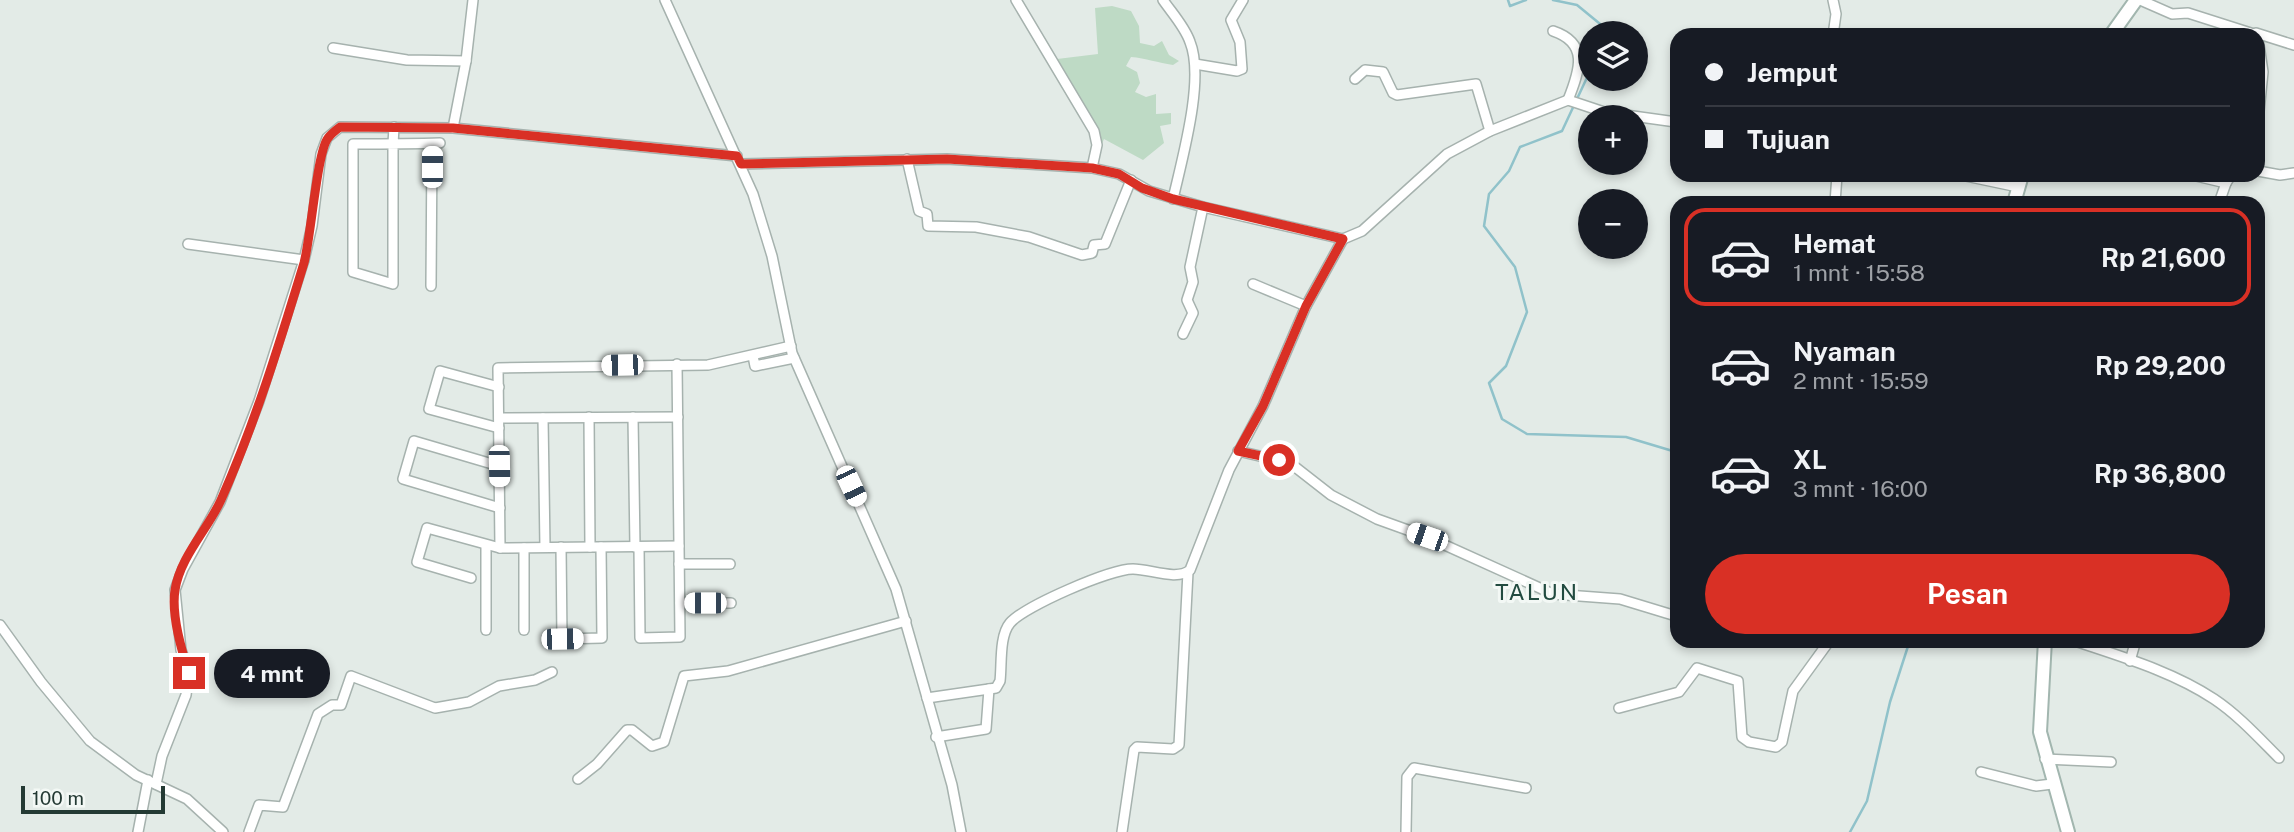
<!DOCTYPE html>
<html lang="id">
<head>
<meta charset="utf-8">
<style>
	:root { --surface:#171b24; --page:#242831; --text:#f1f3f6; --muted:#9ea1a6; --line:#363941; --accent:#d93025 }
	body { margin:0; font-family:"Public Sans",sans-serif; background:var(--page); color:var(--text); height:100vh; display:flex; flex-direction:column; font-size:26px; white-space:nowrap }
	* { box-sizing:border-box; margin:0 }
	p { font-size:23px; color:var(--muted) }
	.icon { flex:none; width:38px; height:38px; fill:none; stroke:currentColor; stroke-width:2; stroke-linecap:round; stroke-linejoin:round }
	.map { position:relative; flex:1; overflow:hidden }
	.side { position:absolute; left:1670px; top:196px; width:595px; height:452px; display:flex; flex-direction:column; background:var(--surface); border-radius:21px; box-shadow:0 4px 10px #0003 }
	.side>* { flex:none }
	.top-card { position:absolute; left:1670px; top:28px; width:595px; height:154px; border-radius:21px; box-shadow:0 4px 10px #0003; display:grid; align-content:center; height:154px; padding:0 35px; background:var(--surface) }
	.controls { position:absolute; left:1578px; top:21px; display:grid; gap:14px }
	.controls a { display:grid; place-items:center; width:70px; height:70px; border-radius:50%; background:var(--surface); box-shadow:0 4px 10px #0003; font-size:35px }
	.scale { position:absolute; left:21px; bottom:18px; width:144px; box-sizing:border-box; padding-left:7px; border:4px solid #243a34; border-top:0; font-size:19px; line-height:24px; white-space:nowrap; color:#243a34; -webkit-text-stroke:5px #f3f8f5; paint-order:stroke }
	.end { position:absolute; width:32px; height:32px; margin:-16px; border:9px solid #d93025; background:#fff; box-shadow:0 0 0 4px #fff }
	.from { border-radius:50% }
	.bubble { position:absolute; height:49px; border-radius:24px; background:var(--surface); box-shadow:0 4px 10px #0003; font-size:23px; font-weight:700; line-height:49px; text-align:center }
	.car { position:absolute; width:21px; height:42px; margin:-21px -10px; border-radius:9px; box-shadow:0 0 5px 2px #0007; background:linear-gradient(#fff 24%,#345 0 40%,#fff 0 76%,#345 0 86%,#fff 0) }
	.top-card b { display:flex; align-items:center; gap:24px; height:66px; font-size:26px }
	.top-card b+b { border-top:2px solid var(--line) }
	.top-card i { width:18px; height:18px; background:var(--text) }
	ul { padding:12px 0 0; list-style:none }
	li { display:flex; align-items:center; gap:21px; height:98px; margin:0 14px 10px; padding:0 21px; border:4px solid transparent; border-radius:21px }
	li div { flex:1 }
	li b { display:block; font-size:26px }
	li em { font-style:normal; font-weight:700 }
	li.current { border-color:var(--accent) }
	li>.icon { width:63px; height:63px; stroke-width:1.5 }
	.cta { display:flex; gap:14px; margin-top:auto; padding:14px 35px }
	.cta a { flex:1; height:80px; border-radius:42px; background:var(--accent); color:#fff; font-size:28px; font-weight:700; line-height:80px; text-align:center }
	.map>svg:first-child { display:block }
</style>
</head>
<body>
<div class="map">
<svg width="2294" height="832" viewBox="0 0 2294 832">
	<rect width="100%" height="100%" fill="#e3ebe7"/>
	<path fill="#bedac5" d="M1112,6l19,5 8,15 1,17 14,3 8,-5 7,14 10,6 -6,4c-15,-2 -27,-7 -42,-8l-5,9 11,6 3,11 -5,9 11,5 10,-3v20l15,-1v11l-11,2 4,17 -21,17 -39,-21 -4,9 -43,-89 41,-5 -3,-46z"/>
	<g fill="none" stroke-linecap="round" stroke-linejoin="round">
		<g stroke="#90c2ca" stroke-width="2.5">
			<polyline points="1508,0 1510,6 1526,0"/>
			<polyline points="1553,0 1577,5 1605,28 1603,33"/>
			<polyline points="1591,69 1562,131 1520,147 1509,171 1489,194 1484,226 1515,267 1527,312 1506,366 1489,383 1502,419 1527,434 1626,437 1676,452"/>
			<polyline points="1850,832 1867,801 1890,702 1910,640"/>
		</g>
		<g stroke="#a6b2ae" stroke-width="12">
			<g id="minor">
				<polyline points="665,0 753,194 772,256 792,353 896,589 952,785 961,832"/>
				<polyline points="1016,0 1094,131 1097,145 1092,168"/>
				<path d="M1163,0c9,13 22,27 27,42 15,37 -8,117 -17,157"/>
				<polyline points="2140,0 2172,14 2188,13 2257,35"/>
				<path d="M1553,31c36,12 27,39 15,69"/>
				<polyline points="2256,33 2294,45"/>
				<polyline points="1833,35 1836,14 1833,0"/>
				<polyline points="2258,39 2263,72 2258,121"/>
				<polyline points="333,48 407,60 466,61 473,0"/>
				<polyline points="1195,64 1237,71 1242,69 1240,42 1231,20 1243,0"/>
				<polyline points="1355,79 1365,70 1383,72 1393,93 1397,95 1476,84 1490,131"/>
				<path d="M394,127l-1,17v140l-40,-12v-128c29,0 58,0 87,-1"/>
				<polyline points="453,128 466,61"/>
				<polyline points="907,159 919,211 927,214 928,226 976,227 1029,237 1082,255 1092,253 1094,245 1105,244 1131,180"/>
				<polyline points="741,164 947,159 1092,168 1119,174 1149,191 1203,207 1343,239 1362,231 1447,154 1490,131 1568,100 1604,112 1676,122"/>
				<polyline points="2258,171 2280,175 2294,173"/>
				<polyline points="1961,175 2018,187"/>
				<polyline points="2192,175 2226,183 2231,175"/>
				<polyline points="1835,203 1837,175"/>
				<polyline points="2219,203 2226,183"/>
				<polyline points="188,244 304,260"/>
				<polyline points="1253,284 1306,306"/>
				<polyline points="2258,284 2259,331"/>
				<polyline points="431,286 432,144"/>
				<polyline points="1183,334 1193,313 1187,300 1193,282 1190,267 1203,207"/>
				<polyline points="753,356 755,366 794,358"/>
				<polyline points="499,387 440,371 429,409 499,428"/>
				<polyline points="589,417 590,547"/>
				<polyline points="633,417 635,547"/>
				<polyline points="499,418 678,417"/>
				<polyline points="543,418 545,547"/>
				<polyline points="1238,451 1290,463 1331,495 1377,519 1427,537 1553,594 1620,599 1676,616"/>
				<polyline points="499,466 414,441 403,479 500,508"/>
				<polyline points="486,545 486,630"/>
				<polyline points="679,546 500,548 498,368 708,365 791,346"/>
				<polyline points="561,547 562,639 602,638 601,547"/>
				<polyline points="639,547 640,638 680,637 677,364"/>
				<polyline points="524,548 524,630"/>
				<polyline points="679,564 730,564"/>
				<polyline points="471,578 417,562 427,528 500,548"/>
				<polyline points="680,603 731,603"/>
				<polyline points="0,625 41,682 90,741 136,775 187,799 223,832"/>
				<path d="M2072,640c47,16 100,31 142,59 24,16 44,38 65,59"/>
				<polyline points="2130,661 2136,640"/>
				<path d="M927,698l69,-10 4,-7c2,-16 -1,-45 10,-58 15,-17 100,-54 123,-54 17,0 44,12 57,1l39,-100 34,-64 43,-100 37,-67"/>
				<polyline points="1619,708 1679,692 1697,668 1738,681 1742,737 1749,742 1776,747 1782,742 1793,691 1830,640"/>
				<polyline points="936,737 986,729 989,689"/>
				<polyline points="2045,759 2111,762"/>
				<polyline points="1981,772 2036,786 2052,784"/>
				<polyline points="578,779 597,764 627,730 632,730 652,746 664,742 684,676 728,671 906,621"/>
				<polyline points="156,784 162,756 186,695 189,673 181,650 175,590 183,569 220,502 259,401 304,260 312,226 321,154 327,138 340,127 453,128 737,156"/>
				<polyline points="138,832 148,780"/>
				<polyline points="249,832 259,805 283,807 318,714 332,705 341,705 351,676 435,708 469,702 499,686 535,680 552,672"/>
				<polyline points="1122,832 1134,750 1137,747 1173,749 1179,745 1188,572"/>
				<polyline points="1406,832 1407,777 1414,768 1526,788"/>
			</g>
		</g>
		<g stroke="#a2b6af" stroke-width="16">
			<g id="secondary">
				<polyline points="2111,35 2136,0"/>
				<polyline points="2014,203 2022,175"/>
				<polyline points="2045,640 2040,732 2068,832"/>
			</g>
		</g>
		<use href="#minor" stroke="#fff" stroke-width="9"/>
		<use href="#secondary" stroke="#fff" stroke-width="12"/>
	</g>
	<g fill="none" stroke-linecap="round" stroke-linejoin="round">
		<path stroke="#d93025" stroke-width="9" d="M189,673c-8,-24 -18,-58 -14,-83 5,-33 33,-61 46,-90 34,-76 59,-158 83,-237 7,-26 13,-111 24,-125 3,-4 8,-8 12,-11l113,1 284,28 4,8 206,-5 145,9 27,6 23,14 31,11 170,40 -37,67 -43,100 -25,45 41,9"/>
	</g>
	<g text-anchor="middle" stroke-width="6" stroke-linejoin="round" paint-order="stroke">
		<g font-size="23" letter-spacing="2" fill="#224b40" stroke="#f3f8f5">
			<text x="1537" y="600">TALUN</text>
		</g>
	</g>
</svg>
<div class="controls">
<a><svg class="icon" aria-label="layers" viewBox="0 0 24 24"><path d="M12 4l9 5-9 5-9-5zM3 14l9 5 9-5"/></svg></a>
<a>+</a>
<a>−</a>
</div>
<div class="scale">100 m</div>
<i class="end from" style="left:1279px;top:460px"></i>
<i class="end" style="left:189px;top:673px"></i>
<div class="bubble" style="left:214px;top:649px;width:116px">4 mnt</div>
<i class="car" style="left:432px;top:167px;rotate:0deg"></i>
<i class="car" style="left:622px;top:365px;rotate:269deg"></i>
<i class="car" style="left:499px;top:466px;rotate:179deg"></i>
<i class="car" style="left:851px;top:486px;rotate:155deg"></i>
<i class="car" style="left:1427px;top:537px;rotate:289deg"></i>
<i class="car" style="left:705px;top:603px;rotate:270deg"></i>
<i class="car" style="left:562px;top:639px;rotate:89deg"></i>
<div class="top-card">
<b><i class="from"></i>Jemput</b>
<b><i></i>Tujuan</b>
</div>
<section class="side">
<ul>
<li class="current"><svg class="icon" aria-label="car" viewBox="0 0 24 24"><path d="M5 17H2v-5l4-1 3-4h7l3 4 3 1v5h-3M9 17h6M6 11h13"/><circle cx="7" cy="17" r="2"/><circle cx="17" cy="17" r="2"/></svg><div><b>Hemat</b><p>1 mnt · 15:58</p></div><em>Rp 21,600</em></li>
<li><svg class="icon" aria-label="car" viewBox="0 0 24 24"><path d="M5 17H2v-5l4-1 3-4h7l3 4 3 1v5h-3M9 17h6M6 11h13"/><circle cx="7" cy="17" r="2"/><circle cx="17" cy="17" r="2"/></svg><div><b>Nyaman</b><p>2 mnt · 15:59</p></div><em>Rp 29,200</em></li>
<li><svg class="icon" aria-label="car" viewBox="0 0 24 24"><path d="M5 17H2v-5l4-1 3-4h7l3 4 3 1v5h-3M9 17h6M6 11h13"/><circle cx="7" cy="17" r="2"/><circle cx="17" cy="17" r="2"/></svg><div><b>XL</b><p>3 mnt · 16:00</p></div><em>Rp 36,800</em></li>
</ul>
<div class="cta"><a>Pesan</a></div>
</section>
</div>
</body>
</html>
